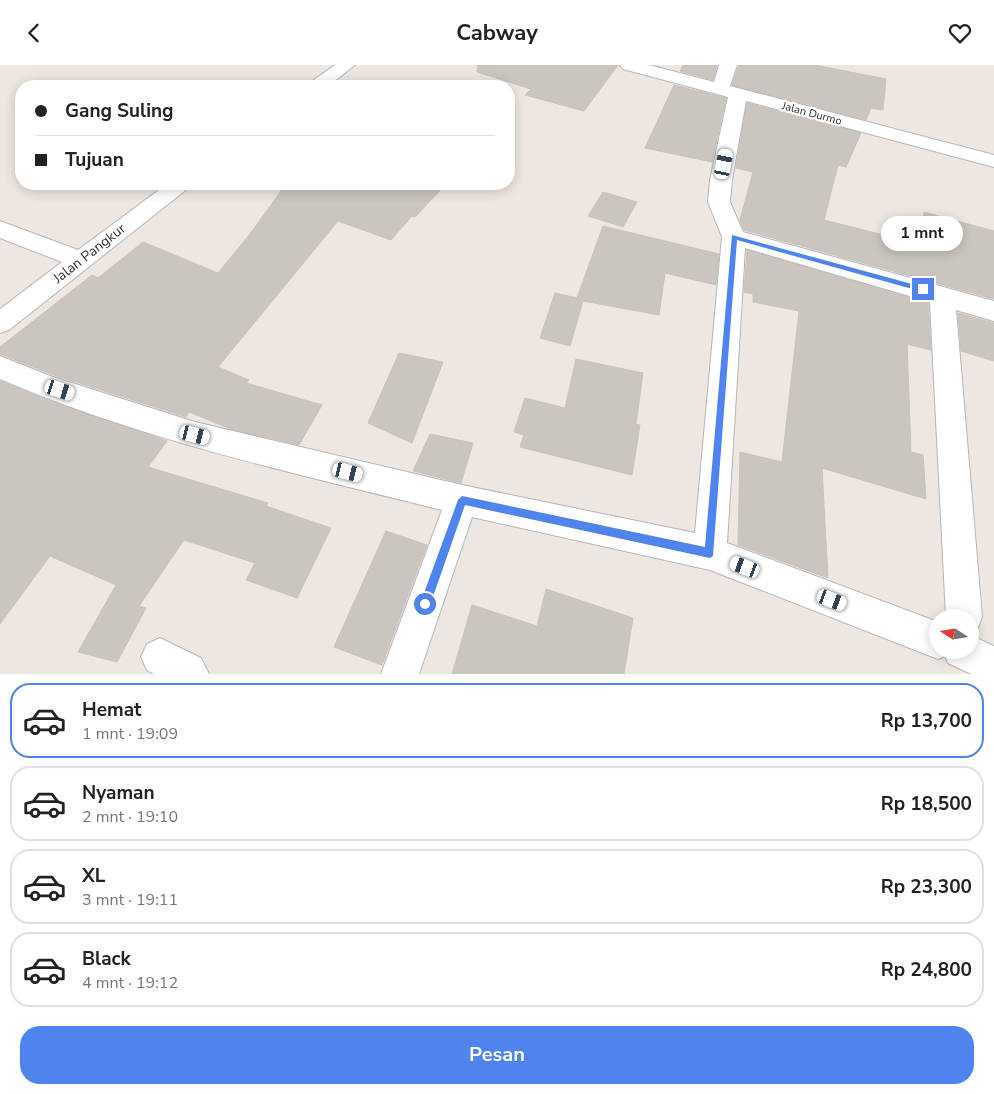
<!DOCTYPE html>
<html lang="id">
<head>
<meta charset="utf-8">
<style>
	:root { --surface:#fff; --page:#f6f6f6; --text:#222; --muted:#767676; --line:#e0e0e0; --accent:#4f83ed }
	body { margin:0; font-family:"Nunito Sans",sans-serif; background:var(--page); color:var(--text); height:100vh; display:flex; flex-direction:column; font-size:19px; white-space:nowrap }
	* { box-sizing:border-box; margin:0 }
	p { font-size:16px; color:var(--muted) }
	.icon { flex:none; width:28px; height:28px; fill:none; stroke:currentColor; stroke-width:2; stroke-linecap:round; stroke-linejoin:round }
	.map { position:relative; height:609px; overflow:hidden }
	.details { display:flex; flex-direction:column; background:var(--surface); flex:1 }
	.details>* { flex:none }
	.banner { position:absolute; left:15px; top:15px; width:500px; height:110px; border-radius:20px; box-shadow:0 2px 12px #0003; display:grid; align-content:center; height:110px; padding:0 20px; background:var(--surface) }
	.needle { width:32px; rotate:282deg }
	.fabs { position:absolute; left:929px; top:544px; display:grid; gap:10px }
	.fabs a { display:grid; place-items:center; width:50px; height:50px; border-radius:50%; background:var(--surface); box-shadow:0 2px 12px #0003; font-size:25px }
	.end { position:absolute; width:22px; height:22px; margin:-11px; border:6px solid #4f83ed; background:#fff; box-shadow:0 0 0 2px #fff }
	.from { border-radius:50% }
	.bubble { position:absolute; height:35px; border-radius:18px; background:var(--surface); box-shadow:0 2px 12px #0003; font-size:16px; font-weight:700; line-height:35px; text-align:center }
	.car { position:absolute; width:15px; height:30px; margin:-15px -8px; border-radius:6px; box-shadow:0 0 4px 1px #0007; background:linear-gradient(#fff 24%,#345 0 40%,#fff 0 76%,#345 0 86%,#fff 0) }
	.banner b { display:flex; align-items:center; gap:18px; height:48px; font-size:19px }
	.banner b+b { border-top:1px solid var(--line) }
	.banner i { width:12px; height:12px; background:var(--text) }
	ul { padding:9px 0 0; list-style:none }
	li { display:flex; align-items:center; gap:15px; height:75px; margin:0 10px 8px; padding:0 10px; border:2px solid var(--line); border-radius:20px }
	li div { flex:1 }
	li b { display:block; font-size:19px }
	li em { font-style:normal; font-weight:700 }
	li.selected { border-color:var(--accent) }
	li>.icon { width:45px; height:45px; stroke-width:1.5 }
	.button { display:flex; gap:10px; margin-top:auto; padding:10px 20px }
	.button a { flex:1; height:58px; border-radius:20px; background:var(--accent); color:#fff; font-size:20px; font-weight:700; line-height:58px; text-align:center }
	header { display:flex; justify-content:space-between; align-items:center; height:65px; padding:0 20px; background:var(--surface); font-size:22px; font-weight:700 }
	.map>svg:first-child { display:block }
</style>
</head>
<body>
<header><svg class="icon" aria-label="back" viewBox="0 0 24 24"><path d="M15 5l-7 7 7 7"/></svg>Cabway<svg class="icon" aria-label="heart" viewBox="0 0 24 24"><path d="M12 20l-8-8c-3-5 5-10 8-4 3-6 11-1 8 4z"/></svg></header>
<div class="map">
<svg width="994" height="609" viewBox="0 0 994 609">
	<rect width="100%" height="100%" fill="#eee7e1"/>
	<g fill="#cac5bf" stroke="#c9c2bb">
		<polygon points="478,0 618,0 584,46 525,30 531,24 477,7"/>
		<polygon points="683,0 717,0 713,15 680,6"/>
		<polygon points="739,0 815,0 886,14 883,45 871,43 866,55 732,20"/>
		<polygon points="674,20 726,33 712,97 645,83"/>
		<polygon points="747,38 861,68 846,102 838,100 824,155 911,177 912,169 921,171 924,147 994,166 994,234 744,165 740,155 753,107 736,103"/>
		<polygon points="286,119 446,119 415,152 412,151 391,175 338,156 218,302 249,315 246,318 322,340 299,380 231,364 189,347 186,352 51,309 0,289 0,282 92,210 98,213 143,177 218,208 250,169"/>
		<polygon points="603,127 637,137 623,162 588,151"/>
		<polygon points="603,161 719,189 716,220 665,208 659,250 583,236 570,281 540,273 555,228 577,233"/>
		<polygon points="747,185 928,238 931,285 907,279 911,387 923,390 926,434 822,403 828,513 738,480 740,387 782,397 799,246 753,237 753,229 744,227"/>
		<polygon points="958,248 994,258 994,296 961,286"/>
		<polygon points="399,288 443,297 412,378 368,358"/>
		<polygon points="576,294 643,308 636,359 640,360 632,410 520,382 524,370 514,367 525,333 565,343"/>
		<polygon points="0,316 53,337 167,376 148,402 268,438 266,441 331,463 297,533 246,515 255,498 184,475 139,541 146,543 117,597 78,587 116,520 50,491 0,559"/>
		<polygon points="430,369 473,378 461,418 413,406"/>
		<polygon points="386,466 427,480 382,600 334,582"/>
		<polygon points="546,524 633,553 624,609 452,609 472,540 537,561"/>
	</g>
	<g fill="none" stroke-linecap="round" stroke-linejoin="round">
		<g stroke="#b2b5bc" stroke-width="2">
			<g id="minor">
				<polygon points="335,0 355,0 328,21 308,21 311,17"/>
				<path d="M620,0h29l65,17 5,-17h18l-7,21 264,69v12l-248,-66 -14,79 -2,22 13,30 251,69v20l-38,-11 26,307 -5,13 -7,2v-15h-24l-16,-315 -185,-54 -18,295 211,79v28h32v-15l24,11v28h-23l-23,-11 -3,-7 -7,3 -228,-89 -238,-53 -53,157h-38l61,-164c-149,-37 -300,-70 -442,-131v-23l50,20 145,46 267,63 233,48 27,-296 -14,-35 2,-22 18,-83 -105,-28z"/>
				<polygon points="167,119 191,119 187,124 9,265 0,268 0,244 62,197 0,173 0,156 78,185"/>
				<polygon points="160,573 201,593 209,609 154,609 147,605 141,592 147,579"/>
			</g>
		</g>
		<use href="#minor" fill="#fff" fill-rule="evenodd"/>
	</g>
	<polygon fill="#4f83ed" points="732,170 923,222 927,224 923,227 737,175 713,491 710,493 465,440 429,543 425,544 422,543 420,539 458,435 462,431 705,482"/>
	<g text-anchor="middle" stroke-width="4.5" stroke-linejoin="round" paint-order="stroke">
		<g font-size="11" fill="#2e2e2e" stroke="#fff">
			<text transform="translate(812 48) rotate(15)" y="4">Jalan Durmo</text>
		</g>
		<g font-size="14" fill="#2e2e2e" stroke="#fff">
			<text transform="translate(89 188) rotate(-38)" y="5">Jalan Pangkur</text>
		</g>
	</g>
</svg>
<div class="fabs">
<a><svg class="needle" viewBox="-14 -14 28 28"><path d="M0-13l5 13h-10z" fill="#e53935"/><path d="M0 13l5-13h-10z" fill="#767676"/></svg></a>
</div>
<i class="end from" style="left:425px;top:539px"></i>
<i class="end" style="left:923px;top:224px"></i>
<div class="bubble" style="left:881px;top:151px;width:82px">1 mnt</div>
<i class="car" style="left:724px;top:99px;rotate:11deg"></i>
<i class="car" style="left:60px;top:325px;rotate:108deg"></i>
<i class="car" style="left:195px;top:370px;rotate:104deg"></i>
<i class="car" style="left:348px;top:407px;rotate:104deg"></i>
<i class="car" style="left:745px;top:502px;rotate:291deg"></i>
<i class="car" style="left:832px;top:535px;rotate:111deg"></i>
<div class="banner">
<b><i class="from"></i>Gang Suling</b>
<b><i></i>Tujuan</b>
</div>
</div>
<section class="details">
<ul>
<li class="selected"><svg class="icon" aria-label="car" viewBox="0 0 24 24"><path d="M5 17H2v-5l4-1 3-4h7l3 4 3 1v5h-3M9 17h6M6 11h13"/><circle cx="7" cy="17" r="2"/><circle cx="17" cy="17" r="2"/></svg><div><b>Hemat</b><p>1 mnt · 19:09</p></div><em>Rp 13,700</em></li>
<li><svg class="icon" aria-label="car" viewBox="0 0 24 24"><path d="M5 17H2v-5l4-1 3-4h7l3 4 3 1v5h-3M9 17h6M6 11h13"/><circle cx="7" cy="17" r="2"/><circle cx="17" cy="17" r="2"/></svg><div><b>Nyaman</b><p>2 mnt · 19:10</p></div><em>Rp 18,500</em></li>
<li><svg class="icon" aria-label="car" viewBox="0 0 24 24"><path d="M5 17H2v-5l4-1 3-4h7l3 4 3 1v5h-3M9 17h6M6 11h13"/><circle cx="7" cy="17" r="2"/><circle cx="17" cy="17" r="2"/></svg><div><b>XL</b><p>3 mnt · 19:11</p></div><em>Rp 23,300</em></li>
<li><svg class="icon" aria-label="car" viewBox="0 0 24 24"><path d="M5 17H2v-5l4-1 3-4h7l3 4 3 1v5h-3M9 17h6M6 11h13"/><circle cx="7" cy="17" r="2"/><circle cx="17" cy="17" r="2"/></svg><div><b>Black</b><p>4 mnt · 19:12</p></div><em>Rp 24,800</em></li>
</ul>
<div class="button"><a>Pesan</a></div>
</section>
</body>
</html>
